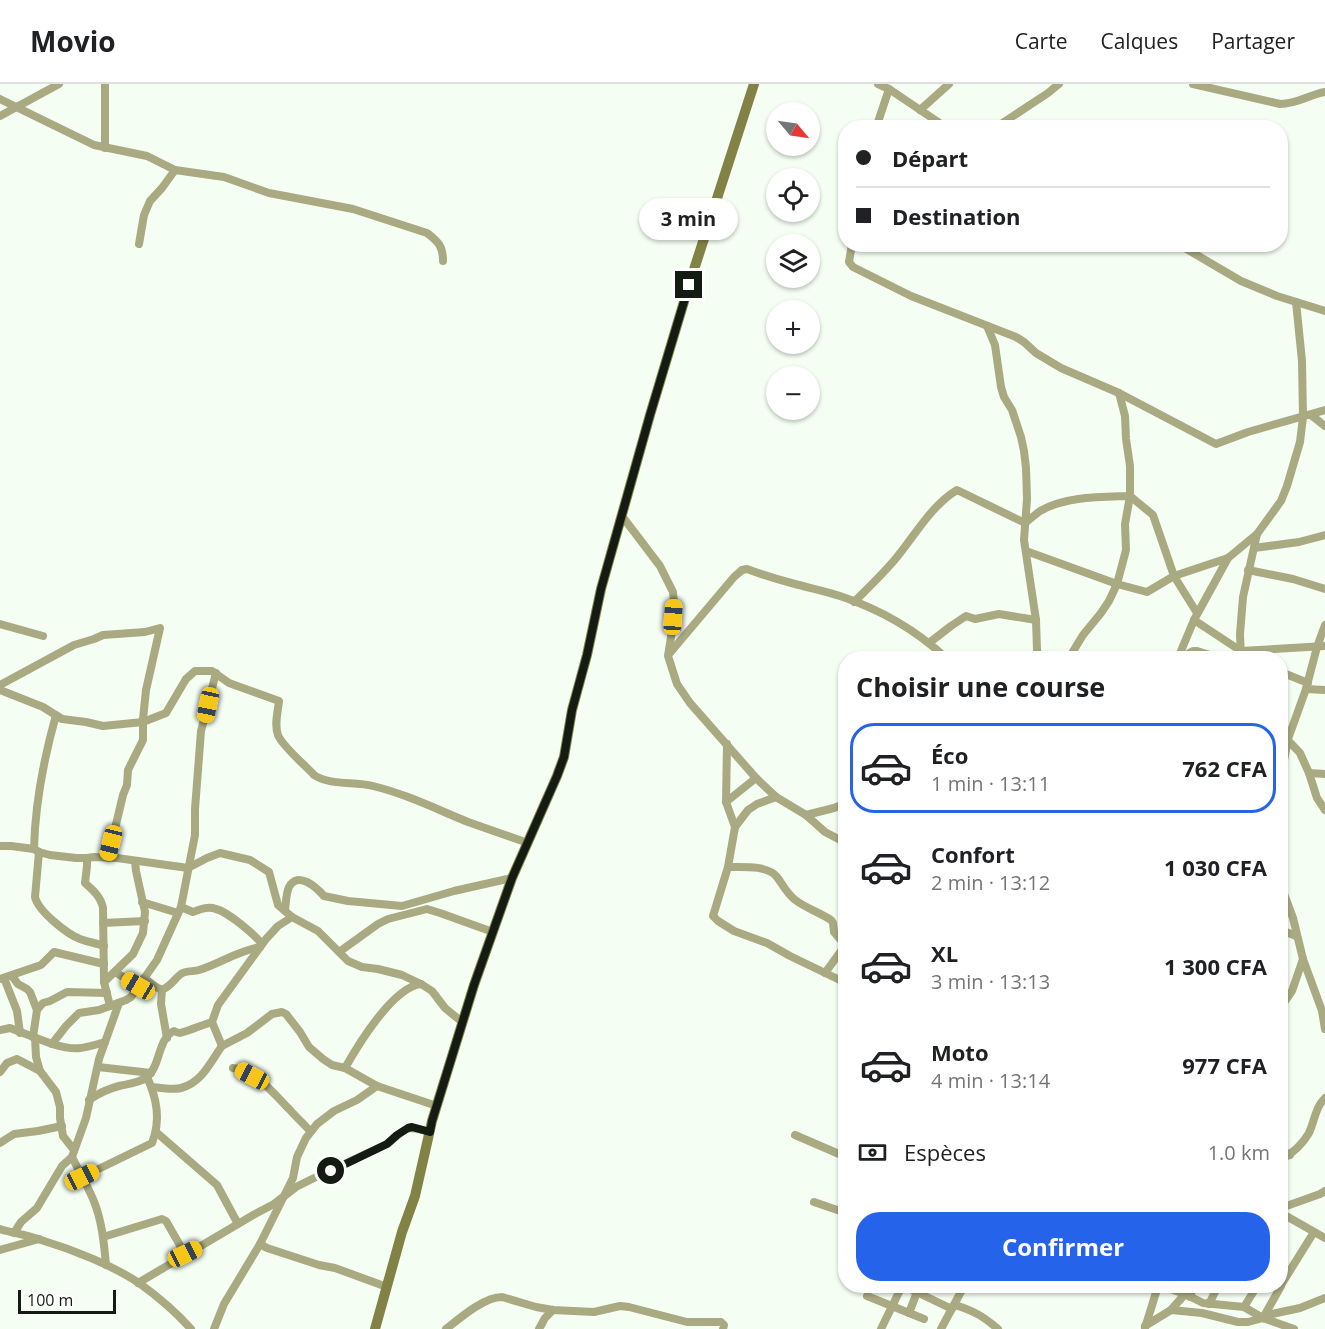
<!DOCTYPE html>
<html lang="fr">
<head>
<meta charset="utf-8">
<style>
	:root { --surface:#fff; --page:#f2f2f2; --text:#202124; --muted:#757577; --line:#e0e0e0; --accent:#2563eb }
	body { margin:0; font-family:"Open Sans",sans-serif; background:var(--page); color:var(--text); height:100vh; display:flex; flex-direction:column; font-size:22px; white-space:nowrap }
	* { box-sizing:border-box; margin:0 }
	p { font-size:20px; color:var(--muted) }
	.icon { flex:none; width:33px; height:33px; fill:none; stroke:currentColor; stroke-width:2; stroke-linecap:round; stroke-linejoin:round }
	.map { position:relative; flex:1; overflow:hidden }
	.sheet { position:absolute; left:838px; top:567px; width:450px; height:642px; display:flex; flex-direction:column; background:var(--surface); border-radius:24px; box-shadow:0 2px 4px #0004 }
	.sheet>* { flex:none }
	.banner { position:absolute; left:838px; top:36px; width:450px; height:132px; border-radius:24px; box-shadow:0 2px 4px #0004; display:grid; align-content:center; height:132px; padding:0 18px; background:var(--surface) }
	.needle { width:39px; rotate:119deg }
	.controls { position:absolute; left:766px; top:18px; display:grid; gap:12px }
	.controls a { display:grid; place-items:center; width:54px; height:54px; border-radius:50%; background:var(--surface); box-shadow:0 2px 4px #0004; font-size:30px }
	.scale { position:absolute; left:18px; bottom:15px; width:98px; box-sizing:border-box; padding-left:6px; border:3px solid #131b12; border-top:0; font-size:16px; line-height:21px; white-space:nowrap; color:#131b12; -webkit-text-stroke:4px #fff; paint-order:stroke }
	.end { position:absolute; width:27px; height:27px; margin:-14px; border:8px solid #131b12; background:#fff; box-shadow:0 0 0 3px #fff }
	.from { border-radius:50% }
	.bubble { position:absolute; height:42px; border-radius:21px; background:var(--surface); box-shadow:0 2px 4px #0004; font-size:20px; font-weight:700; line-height:42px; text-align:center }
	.car { position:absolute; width:18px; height:36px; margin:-18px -9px; border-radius:8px; box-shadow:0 0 4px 2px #0007; background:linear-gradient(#f5c518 24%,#345 0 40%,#f5c518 0 76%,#345 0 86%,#f5c518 0) }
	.banner b { display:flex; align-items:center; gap:21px; height:57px; font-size:22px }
	.banner b+b { border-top:2px solid var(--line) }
	.banner i { width:15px; height:15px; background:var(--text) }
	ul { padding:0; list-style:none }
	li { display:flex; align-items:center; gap:18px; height:90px; margin:0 12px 9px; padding:0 6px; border:3px solid transparent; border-radius:24px }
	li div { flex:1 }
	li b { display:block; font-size:22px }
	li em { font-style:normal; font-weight:700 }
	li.on { border-color:var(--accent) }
	li>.icon { width:54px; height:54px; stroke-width:1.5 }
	h2 { padding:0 18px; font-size:27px; line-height:72px }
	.pay { display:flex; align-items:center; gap:15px; height:66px; padding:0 18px; font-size:22px }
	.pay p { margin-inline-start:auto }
	.button { display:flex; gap:12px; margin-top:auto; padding:12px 18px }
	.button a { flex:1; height:69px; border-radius:24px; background:var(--accent); color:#fff; font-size:24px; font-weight:700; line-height:69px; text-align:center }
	header { display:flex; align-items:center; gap:36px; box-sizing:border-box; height:84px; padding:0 30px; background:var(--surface); border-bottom:2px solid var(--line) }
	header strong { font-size:28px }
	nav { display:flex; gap:33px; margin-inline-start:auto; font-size:21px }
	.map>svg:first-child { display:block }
</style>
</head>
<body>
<header>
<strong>Movio</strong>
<nav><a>Carte</a><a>Calques</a><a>Partager</a></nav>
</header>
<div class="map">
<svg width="1325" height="1245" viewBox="0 0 1325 1245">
	<rect width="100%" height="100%" fill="#f5fef3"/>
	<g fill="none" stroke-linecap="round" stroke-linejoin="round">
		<g stroke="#a9aa82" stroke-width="8">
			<polyline points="878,0 889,5 947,44"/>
			<path d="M1193,0l87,20c18,0 28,-9 45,-12"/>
			<polyline points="0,15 94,61 147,72 175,86"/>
			<polyline points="920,26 949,0"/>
			<polyline points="0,32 59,0"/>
			<polyline points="876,44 889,5"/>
			<polyline points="995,44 1048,9 1059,0"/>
			<polyline points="105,64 105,0"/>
			<path d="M139,160l5,-29 6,-14 12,-13 13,-18 49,7 45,16 84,16 74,24c12,9 16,14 16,28"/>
			<polyline points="852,160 849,178 853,183 911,212 1016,253 1024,258 1036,269 1061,284 1119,309 1125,332 1126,355 1130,382 1130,412 1125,440 1126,466 1117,500 1109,517 1101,529 1083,551 1069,574"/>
			<polyline points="1178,160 1241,197 1277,212 1325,227"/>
			<polyline points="987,242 995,261 1001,303 1004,313 1012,326 1021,353 1024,367 1026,384 1027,415 1024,456 1036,536 1037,566 1039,574"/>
			<polyline points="1119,309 1216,360 1248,348 1325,326"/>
			<polyline points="1311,331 1325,342"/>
			<polyline points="622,432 660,482 673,508 674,519 672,547 668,572 677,600 690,619 756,694 776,713 806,731 825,748 846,759"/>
			<polyline points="1254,464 1299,458 1325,451"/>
			<polyline points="1026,467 1117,500 1147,508 1174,492 1228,474 1257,450"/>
			<polyline points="1228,474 1194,536 1241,567 1325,562"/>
			<polyline points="1248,486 1293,495 1325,505"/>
			<path d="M854,518c15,-15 30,-29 43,-45 18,-22 35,-52 60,-67l68,33c5,-4 10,-8 15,-12 26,-15 60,-14 90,-15l23,19 21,61 23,37"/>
			<polyline points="0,540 43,552"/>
			<polyline points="929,559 951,542 966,532 975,535 999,530 1036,536"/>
			<path d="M669,570l65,-77 8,-7 5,-1c16,6 32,11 48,15 15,4 30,7 45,12 39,13 76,34 106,62"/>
			<polyline points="1178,574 1194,536"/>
			<polyline points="1180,574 1193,567 1197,567 1210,571 1243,574"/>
			<polyline points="1241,574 1240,550 1243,513 1257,450 1281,417 1287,402 1300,358 1303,333 1302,277 1296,218"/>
			<polyline points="1281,588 1308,599"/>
			<polyline points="0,601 74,561 94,555 103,551 145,548 160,544 146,606 143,635 143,656 128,686 127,701 123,711 108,774"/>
			<polyline points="1306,605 1325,606"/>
			<path d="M0,606l43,17 19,12 24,3 17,4 40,-4 23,-9 20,-34 9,-8h17l17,12 50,18c-1,10 -5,24 -1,34 4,11 28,31 36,40 17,11 40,6 59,11 33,8 63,23 95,36 20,7 40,14 60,21"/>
			<polyline points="1281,649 1300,669 1309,689 1325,690"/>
			<polyline points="727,660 726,718 735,743"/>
			<polyline points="1309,689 1317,714 1325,726"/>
			<polyline points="1281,693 1288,655 1306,605 1317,563 1325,541"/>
			<polyline points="776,713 757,720 748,726 735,743 728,783 713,832 718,837 734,847 767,859 790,872 846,899"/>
			<polyline points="726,718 756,694"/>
			<polyline points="806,731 834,724 846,719"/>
			<polyline points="0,762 11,762 34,765 39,768 50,771 76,774 87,774 94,773 117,774 188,784 207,774 220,769 250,776 269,788 278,821 292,833 318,847 348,877 362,883 378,885 402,891 421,900 432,907 445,924 462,938"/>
			<path d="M34,765c1,-45 10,-91 22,-134"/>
			<path d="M39,768l-4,45c3,14 32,37 45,42 8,3 16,4 24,7"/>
			<path d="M87,774v8l-2,17c8,7 16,14 18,25l1,74 6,24"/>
			<path d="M728,783c14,0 40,-2 49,10 6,8 9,15 17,22 11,9 25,13 37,21l2,3 1,9 11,13"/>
			<polyline points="1281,802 1293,834 1303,875 1322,927 1325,945"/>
			<polyline points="142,818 178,829"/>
			<path d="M181,823l12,5c8,-3 15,-6 23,-3 12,3 38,25 46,35"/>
			<path d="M285,826c1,-7 1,-17 4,-23 9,-17 28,1 35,9l24,5 54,5 52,-15 58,-13"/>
			<polyline points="292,833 278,842 266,855 218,921 212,938 222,962 247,949 272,930 282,928 286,930 300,948 309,963 323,975 332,981 345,984 377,1002"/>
			<polyline points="103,839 145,837"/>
			<polyline points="1281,846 1296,852"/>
			<polyline points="339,868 378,840 388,835 427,825 440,829 493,848"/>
			<polyline points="115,888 138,902"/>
			<polyline points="825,889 846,860"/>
			<polyline points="12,892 18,900 27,905 30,908 37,926 33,953"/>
			<polyline points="4,894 17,927 20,949"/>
			<path d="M144,894c5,3 13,12 19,11 7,-2 12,-11 18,-15 5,-4 13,-2 18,-4 22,-7 38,-19 61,-23"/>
			<polyline points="0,895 41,881 54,868 104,880"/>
			<polyline points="104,898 133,870 143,849 145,828 136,787 135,777"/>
			<polyline points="162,905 161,920 167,954"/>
			<polyline points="1281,923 1292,907 1303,875"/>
			<polyline points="37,926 43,919 50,917 67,908 107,909"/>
			<polyline points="0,946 10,944 52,960 66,942 79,929 99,926 126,916 131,913 157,876 181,823 195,751 195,725 201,647 216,589"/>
			<polyline points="35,954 36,973 40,987 56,1008 60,1023 60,1034 63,1052 74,1066"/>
			<path d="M52,960c23,7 30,5 53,-2"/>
			<polyline points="98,983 151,989"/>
			<path d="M233,984c24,3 41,26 57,42 6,7 14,14 20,21"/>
			<path d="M345,984c13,-23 48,-81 76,-84"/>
			<polyline points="0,988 7,979 17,975 40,987"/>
			<path d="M152,1003c9,1 21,3 29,1 21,-5 30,-27 41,-42"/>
			<path d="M89,1016c10,-7 18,-11 30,-14 8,-2 19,-3 27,-8 15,-11 11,-39 28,-47 2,1 4,2 6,2 3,0 25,-9 32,-11"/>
			<polyline points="156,1048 217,1101 238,1140"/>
			<polyline points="795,1051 846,1073"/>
			<polyline points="0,1059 14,1050 38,1047 62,1042"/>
			<polyline points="1281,1065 1290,1071"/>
			<path d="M72,1073c7,14 15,28 21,42 9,21 11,44 13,66"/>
			<path d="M1281,1076c12,-7 21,-15 28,-27 6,-13 6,-25 16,-35"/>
			<path d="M82,1093l70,-34c9,-23 5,-44 -5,-66"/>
			<polyline points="814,1118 846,1129"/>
			<polyline points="1281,1124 1320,1110 1325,1107"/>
			<polyline points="1281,1129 1325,1154"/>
			<path d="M0,1145c13,4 27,6 41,11 30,9 71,25 98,43 18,13 37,29 52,46"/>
			<polyline points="14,1149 21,1138 37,1124 62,1082 72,1073 86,1034 99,975 119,919"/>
			<polyline points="103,1153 162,1135 166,1137 185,1170"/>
			<polyline points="1281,1155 1285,1132"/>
			<polyline points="260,1160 267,1164 319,1181 335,1184 387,1203"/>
			<polyline points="0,1166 39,1155"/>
			<path d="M138,1199l117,-69 19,-10 22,-17 16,-8 75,-35c20,-15 16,-20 43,-12"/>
			<polyline points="1281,1201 1314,1148"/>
			<polyline points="904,1202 952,1225"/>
			<polyline points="1150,1202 1151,1202"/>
			<polyline points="1162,1202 1185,1210 1203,1219 1244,1223 1263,1234"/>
			<polyline points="867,1212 924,1235"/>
			<polyline points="1190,1213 1194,1202"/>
			<polyline points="1209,1220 1218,1202"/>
			<path d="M955,1221c19,6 28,11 43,24"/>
			<polyline points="1244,1223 1257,1202"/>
			<polyline points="1171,1226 1202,1229 1238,1238 1248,1238 1263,1234 1294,1245"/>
			<polyline points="909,1229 917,1208"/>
			<polyline points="1263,1234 1272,1230 1300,1224 1325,1214"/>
			<polyline points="1263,1234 1281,1202"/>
			<polyline points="1145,1242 1171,1226 1185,1210"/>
			<polyline points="1145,1244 1158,1202"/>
			<polyline points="214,1245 224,1220 260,1160 293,1094 297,1073 306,1054 317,1040 334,1027 357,1016 377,1002 437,1022"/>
			<path d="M446,1245c14,-11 38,-32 56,-32l34,10 17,3 41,2 26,-6 9,1 58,15h34l3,3 -1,4"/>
			<polyline points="539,1245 545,1234 553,1226"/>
			<polyline points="881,1245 902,1202"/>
			<polyline points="941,1245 964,1202"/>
		</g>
		<polyline stroke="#828246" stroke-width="10" points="375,1245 402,1148 415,1112 432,1037 474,901 512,794 557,692 564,673 572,626 587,571 601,505 650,331 689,201 754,0"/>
	</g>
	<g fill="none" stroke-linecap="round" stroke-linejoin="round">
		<polyline stroke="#131b12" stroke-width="8" points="331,1087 387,1060 397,1051 408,1044 412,1043 430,1048 432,1037 474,901 512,794 557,692 564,673 572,626 587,571 601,505 650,331 689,201"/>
	</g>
</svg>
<div class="controls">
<a><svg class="needle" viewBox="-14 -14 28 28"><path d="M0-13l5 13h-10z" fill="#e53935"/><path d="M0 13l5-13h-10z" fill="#757577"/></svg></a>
<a><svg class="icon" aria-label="locate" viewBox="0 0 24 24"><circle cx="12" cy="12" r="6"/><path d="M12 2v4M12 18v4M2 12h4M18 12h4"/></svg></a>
<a><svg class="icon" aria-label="layers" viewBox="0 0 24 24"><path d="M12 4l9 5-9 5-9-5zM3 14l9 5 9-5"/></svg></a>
<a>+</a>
<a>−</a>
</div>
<div class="scale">100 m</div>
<i class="end from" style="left:331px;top:1087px"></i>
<i class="end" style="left:689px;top:201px"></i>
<div class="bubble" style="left:639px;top:114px;width:99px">3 min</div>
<i class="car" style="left:673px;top:533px;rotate:4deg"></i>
<i class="car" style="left:208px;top:621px;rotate:192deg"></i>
<i class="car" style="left:111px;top:759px;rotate:194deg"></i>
<i class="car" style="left:138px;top:902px;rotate:300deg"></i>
<i class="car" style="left:252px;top:992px;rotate:298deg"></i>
<i class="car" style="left:82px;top:1093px;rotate:64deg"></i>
<i class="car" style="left:185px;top:1170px;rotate:64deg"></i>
<div class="banner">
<b><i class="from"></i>Départ</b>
<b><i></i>Destination</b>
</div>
<section class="sheet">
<h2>Choisir une course</h2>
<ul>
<li class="on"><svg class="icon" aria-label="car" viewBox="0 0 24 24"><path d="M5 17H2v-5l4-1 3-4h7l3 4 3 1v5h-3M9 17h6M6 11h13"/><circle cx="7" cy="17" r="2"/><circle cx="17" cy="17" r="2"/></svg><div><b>Éco</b><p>1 min · 13:11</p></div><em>762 CFA</em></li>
<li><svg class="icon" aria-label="car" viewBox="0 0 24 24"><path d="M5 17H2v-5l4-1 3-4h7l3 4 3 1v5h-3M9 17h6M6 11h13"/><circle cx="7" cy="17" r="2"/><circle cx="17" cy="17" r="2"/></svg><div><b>Confort</b><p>2 min · 13:12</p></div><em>1 030 CFA</em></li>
<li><svg class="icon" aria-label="car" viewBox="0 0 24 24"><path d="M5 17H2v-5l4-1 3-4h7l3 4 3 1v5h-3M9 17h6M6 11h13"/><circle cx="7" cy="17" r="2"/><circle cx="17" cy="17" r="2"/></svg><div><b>XL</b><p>3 min · 13:13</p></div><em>1 300 CFA</em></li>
<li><svg class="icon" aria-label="car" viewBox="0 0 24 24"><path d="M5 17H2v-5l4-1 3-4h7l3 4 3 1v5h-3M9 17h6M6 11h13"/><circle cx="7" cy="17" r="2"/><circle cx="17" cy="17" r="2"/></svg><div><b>Moto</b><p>4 min · 13:14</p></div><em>977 CFA</em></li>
</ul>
<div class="pay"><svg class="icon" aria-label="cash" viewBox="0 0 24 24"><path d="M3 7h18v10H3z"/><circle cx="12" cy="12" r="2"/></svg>Espèces<p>1.0 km</p></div>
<div class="button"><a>Confirmer</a></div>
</section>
</div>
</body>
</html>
